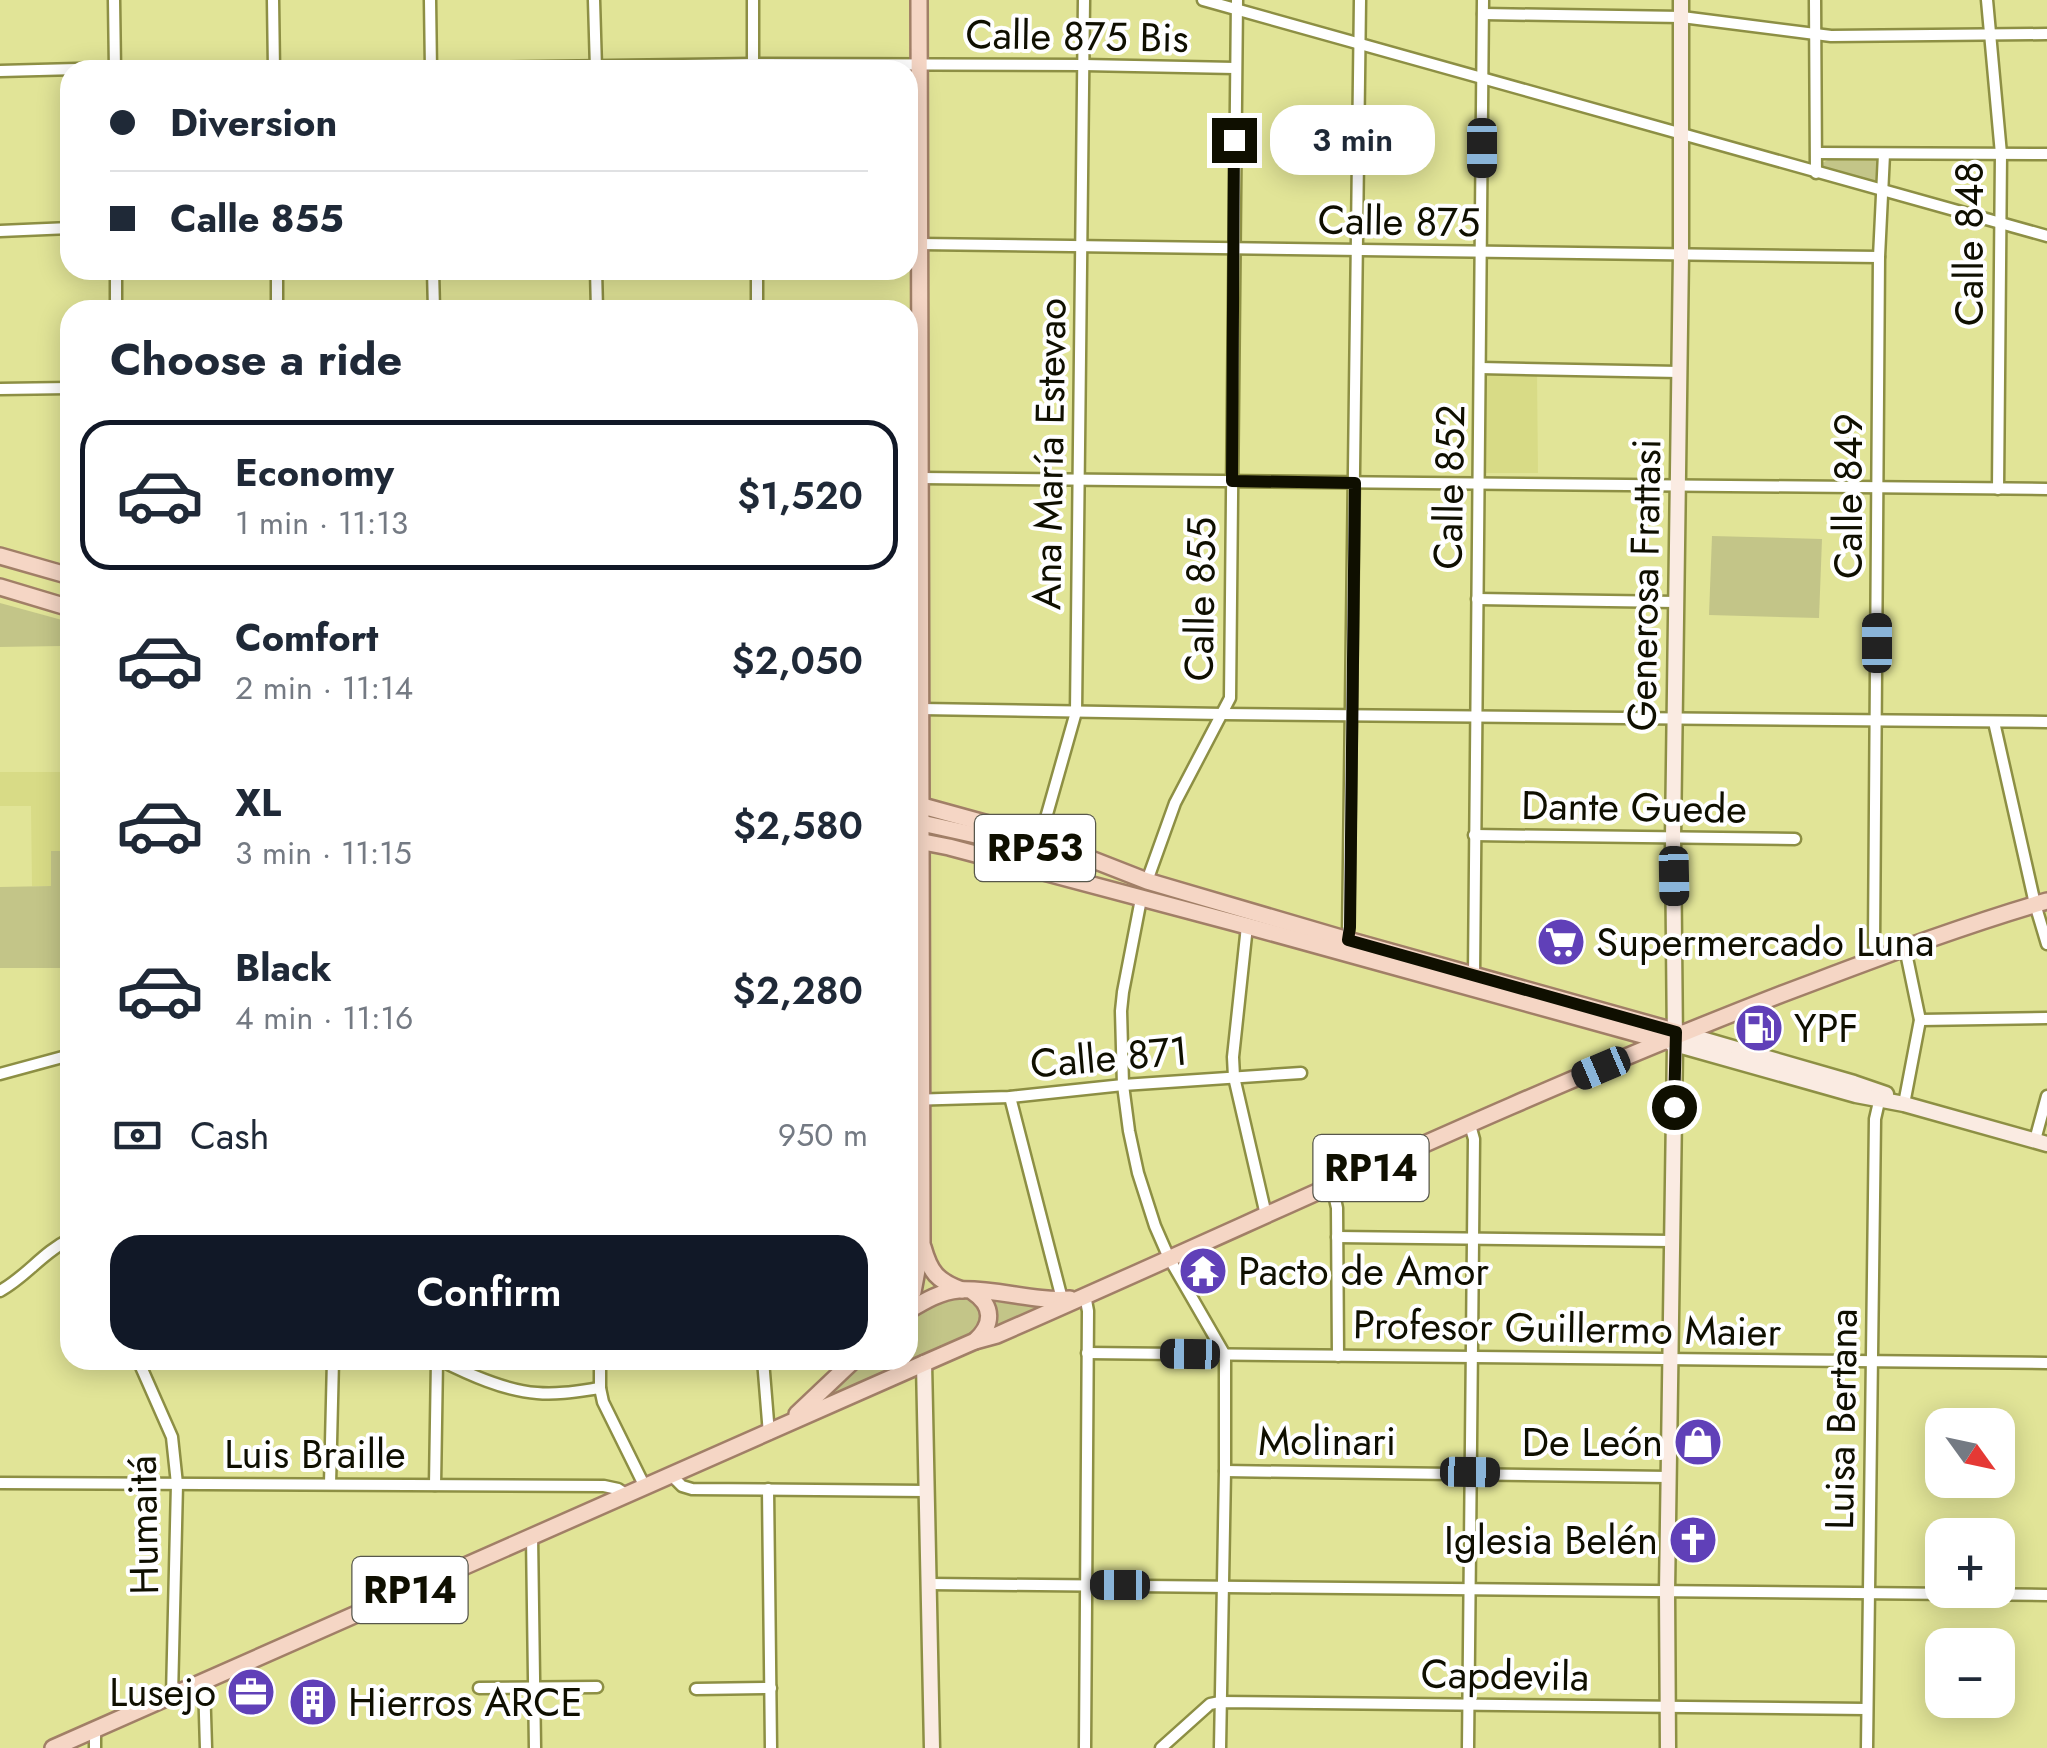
<!DOCTYPE html>
<html lang="en">
<head>
<meta charset="utf-8">
<style>
	:root { --surface:#fff; --page:#f6f6f7; --text:#1f2937; --muted:#747a83; --line:#e0e1e3; --accent:#111827 }
	body { margin:0; font-family:Jost,sans-serif; background:var(--page); color:var(--text); height:100vh; display:flex; flex-direction:column; font-size:38px; white-space:nowrap }
	* { box-sizing:border-box; margin:0 }
	p { font-size:32px; color:var(--muted) }
	.icon { flex:none; width:55px; height:55px; fill:none; stroke:currentColor; stroke-width:2; stroke-linecap:round; stroke-linejoin:round }
	.map { position:relative; flex:1; overflow:hidden }
	.sheet { position:absolute; left:60px; top:300px; width:858px; height:1070px; display:flex; flex-direction:column; background:var(--surface); border-radius:30px; box-shadow:0 5px 25px #0003 }
	.sheet>* { flex:none }
	.top-card { position:absolute; left:60px; top:60px; width:858px; height:220px; border-radius:30px; box-shadow:0 5px 25px #0003; display:grid; align-content:center; height:220px; padding:0 50px; background:var(--surface) }
	.needle { width:65px; rotate:123deg }
	.buttons { position:absolute; left:1925px; top:1408px; display:grid; gap:20px }
	.buttons a { display:grid; place-items:center; width:90px; height:90px; border-radius:20px; background:var(--surface); box-shadow:0 5px 25px #0003; font-size:50px }
	.end { position:absolute; width:45px; height:45px; margin:-22px; border:12px solid #0f0f00; background:#fff; box-shadow:0 0 0 5px #fff }
	.from { border-radius:50% }
	.bubble { position:absolute; height:70px; border-radius:30px; background:var(--surface); box-shadow:0 5px 25px #0003; font-size:32px; font-weight:600; line-height:70px; text-align:center }
	.car { position:absolute; width:30px; height:60px; margin:-30px -15px; border-radius:12px; box-shadow:0 0 8px 2px #0007; background:linear-gradient(#222 24%,#8ab4d8 0 40%,#222 0 76%,#8ab4d8 0 86%,#222 0) }
	.top-card b { display:flex; align-items:center; gap:35px; height:95px; font-size:38px }
	.top-card b+b { border-top:2px solid var(--line) }
	.top-card i { width:25px; height:25px; background:var(--text) }
	ul { padding:0; list-style:none }
	li { display:flex; align-items:center; gap:30px; height:150px; margin:0 20px 15px; padding:0 30px; border:5px solid transparent; border-radius:30px }
	li div { flex:1 }
	li b { display:block; font-size:38px }
	li em { font-style:normal; font-weight:600 }
	li.active { border-color:var(--accent) }
	li>.icon { width:90px; height:90px; stroke-width:1.5 }
	h2 { padding:0 50px; font-size:45px; line-height:120px }
	.pay { display:flex; align-items:center; gap:25px; height:110px; padding:0 50px; font-size:38px }
	.pay p { margin-inline-start:auto }
	.cta { display:flex; gap:20px; margin-top:auto; padding:20px 50px }
	.cta a { flex:1; height:115px; border-radius:30px; background:var(--accent); color:#fff; font-size:40px; font-weight:600; line-height:115px; text-align:center }
	.map>svg:first-child { display:block }
</style>
</head>
<body>
<div class="map">
<svg width="2047" height="1748" viewBox="0 0 2047 1748">
	<rect width="100%" height="100%" fill="#e1e497"/>
	<g fill="#d8db86">
		<polygon points="1484,373 1537,374 1538,473 1484,473"/>
		<polygon points="0,772 64,772 64,851 51,886 32,886 31,806 0,806"/>
	</g>
	<g fill="#c3c588">
		<polygon points="1828,160 1877,161 1879,166 1878,181 1875,184 1822,170 1822,163"/>
		<polygon points="1712,536 1822,539 1819,618 1709,615"/>
		<polygon points="0,603 62,620 62,646 0,647"/>
		<polygon points="64,839 70,839 70,968 0,968 0,887 51,886 51,851 64,851"/>
		<polygon points="960,1295 978,1301 983,1320 976,1333 916,1361 906,1360 908,1315"/>
		<polygon points="986,1300 1040,1304 1044,1306 1043,1309 991,1332"/>
		<polygon points="859,1360 892,1360 900,1368 828,1398 825,1394"/>
	</g>
	<g fill="none" stroke-linecap="round" stroke-linejoin="round">
		<g stroke="#8d8f44" stroke-width="15">
			<g id="street">
				<polyline points="114,0 115,70"/>
				<polyline points="273,0 274,70"/>
				<polyline points="430,0 431,70"/>
				<polyline points="594,0 596,69"/>
				<polyline points="753,0 753,69"/>
				<polyline points="1203,0 2047,236"/>
				<polyline points="1815,0 1816,173"/>
				<polyline points="1987,0 2001,154 1998,489"/>
				<polyline points="1483,14 1682,17 1831,36 2047,34"/>
				<polyline points="344,70 753,64 1084,65 1235,68"/>
				<polyline points="0,71 115,68 237,70"/>
				<polyline points="1817,153 2047,154"/>
				<polyline points="0,231 70,228"/>
				<polyline points="919,244 1879,257"/>
				<polyline points="277,270 277,310"/>
				<polyline points="433,270 434,310"/>
				<polyline points="596,270 597,310"/>
				<polyline points="757,270 757,310"/>
				<polyline points="116,310 116,270"/>
				<polyline points="1480,368 1679,372"/>
				<polyline points="0,389 70,388"/>
				<polyline points="921,478 2047,489"/>
				<polyline points="1477,599 1676,602"/>
				<polyline points="921,709 1223,714 2047,722"/>
				<polyline points="1994,722 2035,904 2047,944"/>
				<polyline points="1474,835 1795,839"/>
				<polyline points="1040,839 1076,712 1084,0"/>
				<polyline points="1147,881 1175,803 1230,698 1237,0"/>
				<polyline points="1141,899 1123,992 1121,1011 1123,1085 1129,1131 1138,1173 1155,1226 1169,1258 1225,1355 1225,1471 1220,1748"/>
				<polyline points="1247,926 1233,1057 1234,1077 1266,1215"/>
				<polyline points="1348,940 1360,0"/>
				<polyline points="1877,958 1874,945 1879,257 1884,154"/>
				<polyline points="1474,975 1483,0"/>
				<polyline points="1920,1020 2047,1018"/>
				<polyline points="0,1074 70,1055"/>
				<polyline points="1010,1097 1062,1299"/>
				<polyline points="908,1100 1010,1097 1123,1085 1301,1073"/>
				<polyline points="1904,1104 1920,1020 1905,948"/>
				<polyline points="2035,1140 2047,1096"/>
				<polyline points="1332,1185 1337,1208 1338,1356"/>
				<polyline points="1337,1237 1672,1241"/>
				<path d="M0,1291c26,-14 43,-39 70,-52"/>
				<polyline points="1085,1295 1088,1311 1085,1748"/>
				<polyline points="1087,1353 2047,1363"/>
				<polyline points="138,1360 172,1437 177,1484 172,1696"/>
				<path d="M440,1360c28,14 65,31 97,33 21,2 42,-2 63,-5"/>
				<polyline points="600,1360 600,1388 603,1402 645,1487"/>
				<polyline points="763,1360 769,1434"/>
				<polyline points="1225,1471 1669,1477"/>
				<polyline points="671,1475 682,1486 692,1489 926,1491"/>
				<polyline points="0,1483 604,1486 618,1489 627,1495"/>
				<polyline points="330,1484 333,1360"/>
				<polyline points="435,1485 437,1360"/>
				<polyline points="768,1489 771,1748"/>
				<polyline points="532,1536 535,1748"/>
				<polyline points="929,1584 2047,1595"/>
				<polyline points="204,1682 206,1748"/>
				<polyline points="479,1688 597,1687"/>
				<polyline points="696,1689 771,1688"/>
				<polyline points="95,1730 95,1748"/>
				<polyline points="1161,1748 1210,1704 1220,1702 1866,1709"/>
				<polyline points="1468,1748 1474,1139 1470,1125"/>
				<polyline points="1867,1748 1875,1119 1881,1093"/>
			</g>
		</g>
		<g stroke="#8d8f44" stroke-width="19">
			<g id="secondary">
				<polyline points="1681,1033 1854,1083 1886,1094"/>
				<polyline points="1671,1043 1856,1095 1904,1104 2047,1144"/>
				<polyline points="924,1363 932,1748"/>
				<polyline points="1668,1748 1667,1591 1675,1045 1673,837 1681,254 1681,0"/>
			</g>
		</g>
		<g stroke="#a17f67" stroke-width="20">
			<g id="primary">
				<polyline points="0,556 70,576"/>
				<polyline points="0,587 70,608"/>
				<polyline points="908,802 1032,836 1147,881 1348,940 1681,1033"/>
				<polyline points="908,820 1048,851"/>
				<polyline points="908,839 949,847 1247,926 1664,1041"/>
				<path d="M923,1247c7,25 14,34 39,43"/>
				<path d="M973,1292c21,14 20,33 2,49"/>
				<polyline points="908,1303 913,1292 922,1243 919,0"/>
				<path d="M908,1311c15,-9 33,-20 51,-21 37,-2 74,12 111,9"/>
				<polyline points="797,1414 854,1360"/>
				<path d="M53,1748l865,-382 57,-25 22,-6c261,-114 519,-238 785,-341 88,-33 175,-67 265,-93"/>
			</g>
		</g>
		<use href="#street" stroke="#fff" stroke-width="10"/>
		<use href="#secondary" stroke="#faebe2" stroke-width="14"/>
		<use href="#primary" stroke="#f5d6c5" stroke-width="15"/>
	</g>
	<g fill="none" stroke-linecap="round" stroke-linejoin="round">
		<polyline stroke="#0f0f00" stroke-width="12" points="1234,140 1232,481 1355,483 1350,927 1348,940 1676,1032 1674,1107"/>
	</g>
	<defs>
		<g id="supermarket-disc" transform="scale(2.5)"><circle r="9.5" fill="#6040b8" stroke="#fff"/><path d="M-6-5.5h2.5l.6 2H6L4.5 2H-2.5L-4.4-4H-6ZM-1.5 3.2a1.3 1.3 0 1 0 .1 0ZM3 3.2a1.3 1.3 0 1 0 .1 0Z" fill="#fff"/></g>
		<g id="fuel-disc" transform="scale(2.5)"><circle r="9.5" fill="#6040b8" stroke="#fff"/><path d="M-5.5-6h7V0h2V4h1.3V-2.5L3-4.5l.8-.8L6-3V5H2.5V1h-1V6h-7ZM-4.2-4.7v3.2H.2V-4.7Z" fill="#fff"/></g>
		<g id="temple-disc" transform="scale(2.5)"><circle r="9.5" fill="#6040b8" stroke="#fff"/><path d="M0-6L5-2H3V0L6.5 2.5H4V6H1.5V3h-3V6H-4V2.5H-6.5L-3 0V-2H-5Z" fill="#fff"/></g>
		<g id="shop-disc" transform="scale(2.5)"><circle r="9.5" fill="#6040b8" stroke="#fff"/><path d="M-5-2.5h2.3a2.7 3.5 0 0 1 5.4 0H5L5.5 6h-11ZM-1.5-2.5h3a1.5 2.3 0 0 0-3 0Z" fill="#fff"/></g>
		<g id="church-disc" transform="scale(2.5)"><circle r="9.5" fill="#6040b8" stroke="#fff"/><path d="M-1.2-6h2.4v3.5h3.3v2.4h-3.3V6h-2.4V-.1h-3.3v-2.4h3.3Z" fill="#fff"/></g>
		<g id="office-disc" transform="scale(2.5)"><circle r="9.5" fill="#6040b8" stroke="#fff"/><path d="M-6-3h4V-5.5h4V-3h4V5H-6ZM-1-4.5V-3h2v-1.5ZM-6 0V1H6V0Z" fill="#fff"/></g>
		<g id="building-disc" transform="scale(2.5)"><circle r="9.5" fill="#6040b8" stroke="#fff"/><path d="M-4-6H4V6H1V3H-1V6H-4ZM-2.5-4.3h1.7v1.8h-1.7ZM.8-4.3h1.7v1.8H.8ZM-2.5-1h1.7V.8h-1.7ZM.8-1h1.7V.8H.8Z" fill="#fff"/></g>
	</defs>
	<g fill-rule="evenodd">
		<use href="#supermarket-disc" x="1561" y="942"/>
		<use href="#fuel-disc" x="1759" y="1028"/>
		<use href="#temple-disc" x="1203" y="1271"/>
		<use href="#shop-disc" x="1698" y="1442"/>
		<use href="#church-disc" x="1693" y="1540"/>
		<use href="#office-disc" x="251" y="1692"/>
		<use href="#building-disc" x="313" y="1702"/>
	</g>
	<g text-anchor="middle" stroke-width="8" stroke-linejoin="round" paint-order="stroke">
		<g fill="#fff" stroke="#57574c" stroke-width="2.5">
			<rect x="975" y="815" width="120" height="66" rx="8"/>
			<rect x="1313.5" y="1135" width="115" height="66" rx="8"/>
			<rect x="352.5" y="1557" width="115" height="66" rx="8"/>
		</g>
		<g font-size="38" font-weight="bold" fill="#0f0f00">
			<text x="1035" y="861">RP53</text>
			<text x="1371" y="1181">RP14</text>
			<text x="410" y="1603">RP14</text>
		</g>
		<g font-size="40" fill="#0f0f00" stroke="#fff">
			<text transform="translate(1077 36) rotate(1)" y="14">Calle 875 Bis</text>
			<text transform="translate(1399 221) rotate(1)" y="14">Calle 875</text>
			<text transform="translate(1969 244) rotate(-90)" y="14">Calle 848</text>
			<text transform="translate(1049 454) rotate(-89)" y="14">Ana María Estevao</text>
			<text transform="translate(1449 487) rotate(-89)" y="14">Calle 852</text>
			<text transform="translate(1848 496) rotate(-90)" y="14">Calle 849</text>
			<text transform="translate(1644 585) rotate(-89)" y="14">Generosa Frattasi</text>
			<text transform="translate(1200 599) rotate(-89)" y="14">Calle 855</text>
			<text transform="translate(1634 807) rotate(1)" y="14">Dante Guede</text>
			<text transform="translate(1109 1057) rotate(-5)" y="14">Calle 871</text>
			<text transform="translate(1567 1328) rotate(1)" y="14">Profesor Guillermo Maier</text>
			<text transform="translate(1841 1419) rotate(-89)" y="14">Luisa Bertana</text>
			<text x="1327" y="1455">Molinari</text>
			<text x="315" y="1468">Luis Braille</text>
			<text transform="translate(143 1525) rotate(-91)" y="14">Humaitá</text>
			<text transform="translate(1505 1675) rotate(1)" y="14">Capdevila</text>
		</g>
		<g font-size="40" fill="#0f0f00" stroke="#fff" text-anchor="start">
			<text x="1596" y="956">Supermercado Luna</text>
			<text x="1794" y="1042">YPF</text>
			<text x="1238" y="1285">Pacto de Amor</text>
			<text x="1663" y="1456" text-anchor="end">De León</text>
			<text x="1658" y="1554" text-anchor="end">Iglesia Belén</text>
			<text x="216" y="1706" text-anchor="end">Lusejo</text>
			<text x="348" y="1716">Hierros ARCE</text>
		</g>
	</g>
</svg>
<div class="buttons">
<a><svg class="needle" viewBox="-14 -14 28 28"><path d="M0-13l5 13h-10z" fill="#e53935"/><path d="M0 13l5-13h-10z" fill="#747a83"/></svg></a>
<a>+</a>
<a>−</a>
</div>
<i class="end from" style="left:1674px;top:1107px"></i>
<i class="end" style="left:1234px;top:140px"></i>
<div class="bubble" style="left:1270px;top:105px;width:165px">3 min</div>
<i class="car" style="left:1482px;top:148px;rotate:180deg"></i>
<i class="car" style="left:1877px;top:643px;rotate:0deg"></i>
<i class="car" style="left:1674px;top:876px;rotate:179deg"></i>
<i class="car" style="left:1601px;top:1068px;rotate:247deg"></i>
<i class="car" style="left:1190px;top:1354px;rotate:271deg"></i>
<i class="car" style="left:1470px;top:1472px;rotate:91deg"></i>
<i class="car" style="left:1120px;top:1585px;rotate:270deg"></i>
<div class="top-card">
<b><i class="from"></i>Diversion</b>
<b><i></i>Calle 855</b>
</div>
<section class="sheet">
<h2>Choose a ride</h2>
<ul>
<li class="active"><svg class="icon" aria-label="car" viewBox="0 0 24 24"><path d="M5 17H2v-5l4-1 3-4h7l3 4 3 1v5h-3M9 17h6M6 11h13"/><circle cx="7" cy="17" r="2"/><circle cx="17" cy="17" r="2"/></svg><div><b>Economy</b><p>1 min · 11:13</p></div><em>$1,520</em></li>
<li><svg class="icon" aria-label="car" viewBox="0 0 24 24"><path d="M5 17H2v-5l4-1 3-4h7l3 4 3 1v5h-3M9 17h6M6 11h13"/><circle cx="7" cy="17" r="2"/><circle cx="17" cy="17" r="2"/></svg><div><b>Comfort</b><p>2 min · 11:14</p></div><em>$2,050</em></li>
<li><svg class="icon" aria-label="car" viewBox="0 0 24 24"><path d="M5 17H2v-5l4-1 3-4h7l3 4 3 1v5h-3M9 17h6M6 11h13"/><circle cx="7" cy="17" r="2"/><circle cx="17" cy="17" r="2"/></svg><div><b>XL</b><p>3 min · 11:15</p></div><em>$2,580</em></li>
<li><svg class="icon" aria-label="car" viewBox="0 0 24 24"><path d="M5 17H2v-5l4-1 3-4h7l3 4 3 1v5h-3M9 17h6M6 11h13"/><circle cx="7" cy="17" r="2"/><circle cx="17" cy="17" r="2"/></svg><div><b>Black</b><p>4 min · 11:16</p></div><em>$2,280</em></li>
</ul>
<div class="pay"><svg class="icon" aria-label="cash" viewBox="0 0 24 24"><path d="M3 7h18v10H3z"/><circle cx="12" cy="12" r="2"/></svg>Cash<p>950 m</p></div>
<div class="cta"><a>Confirm</a></div>
</section>
</div>
</body>
</html>
